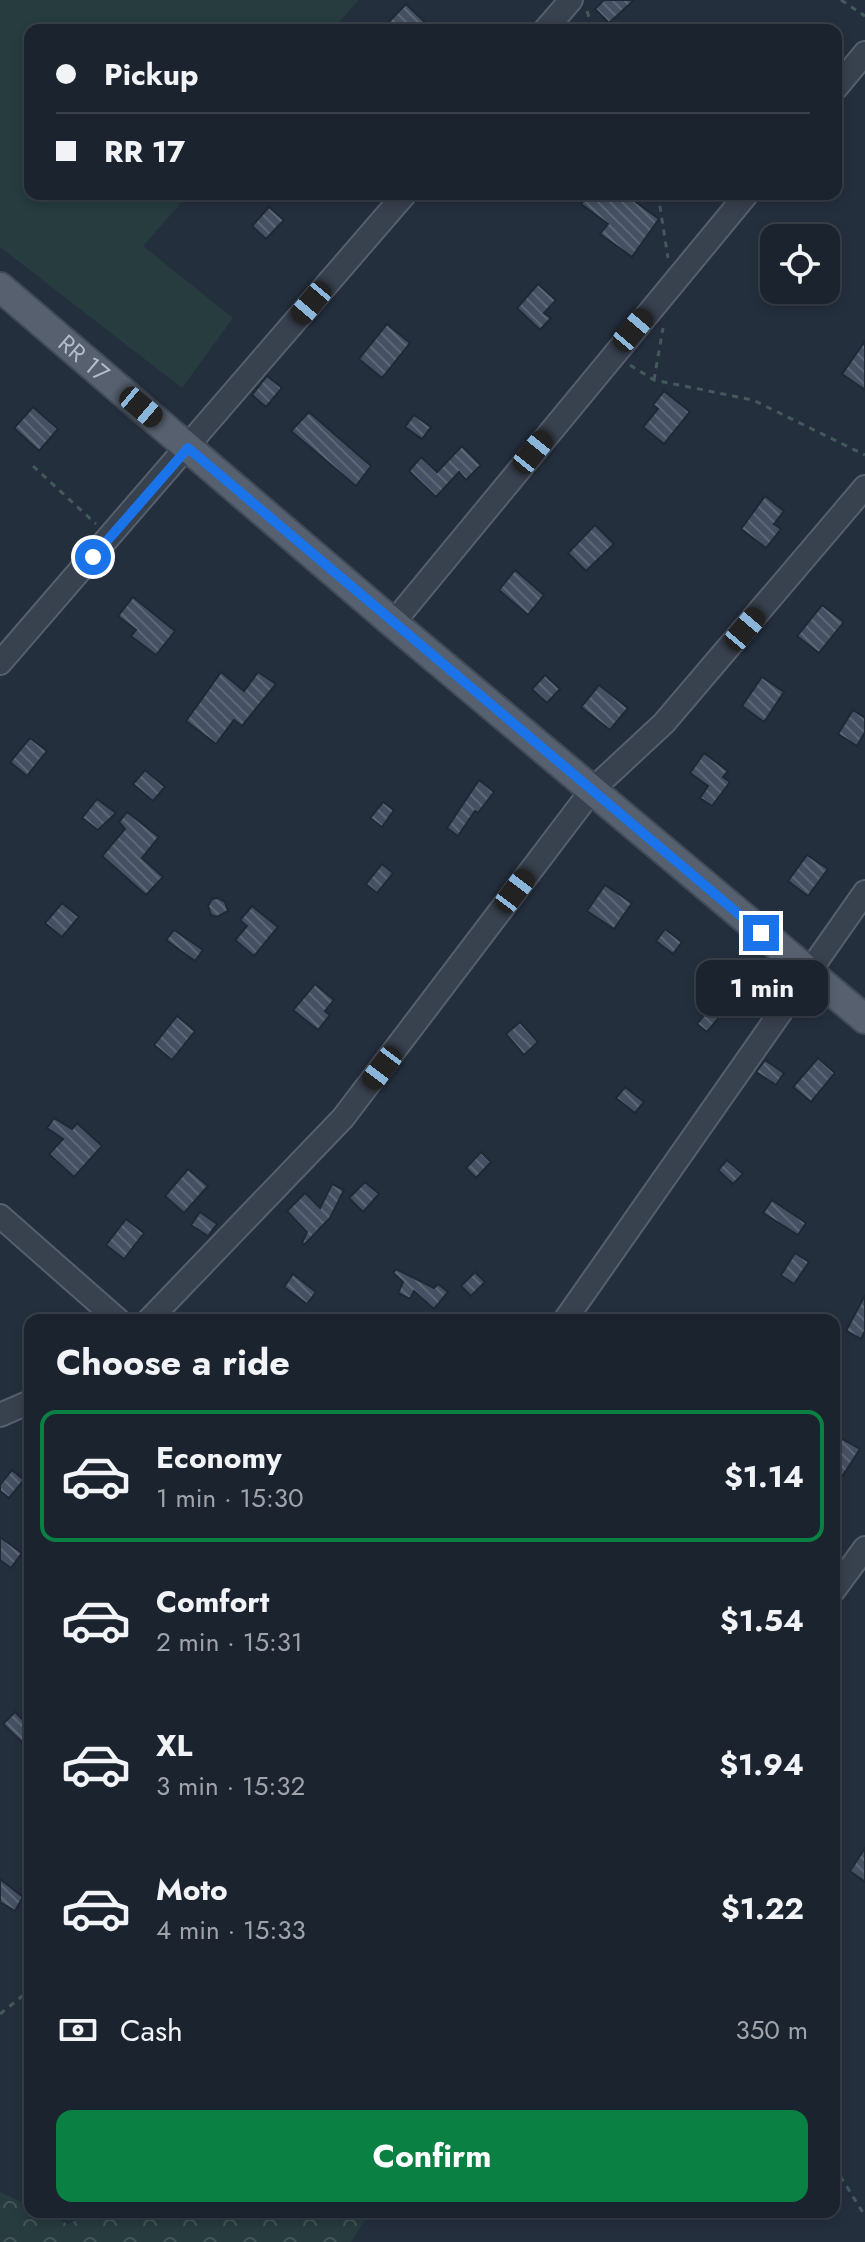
<!DOCTYPE html>
<html lang="en">
<head>
<meta charset="utf-8">
<style>
	:root { --surface:#1b232e; --page:#282f3a; --text:#f1f3f6; --muted:#a0a4aa; --line:#39404a; --accent:#0b8043 }
	body { margin:0; font-family:Jost,sans-serif; background:var(--page); color:var(--text); height:100vh; display:flex; flex-direction:column; font-size:30px; white-space:nowrap }
	* { box-sizing:border-box; margin:0 }
	p { font-size:26px; color:var(--muted) }
	.icon { flex:none; width:44px; height:44px; fill:none; stroke:currentColor; stroke-width:2; stroke-linecap:round; stroke-linejoin:round }
	.map { position:relative; flex:1; overflow:hidden }
	.panel { position:absolute; left:24px; top:1314px; width:816px; height:904px; display:flex; flex-direction:column; background:var(--surface); border-radius:16px; box-shadow:0 4px 12px #0003,0 0 0 2px var(--line) }
	.panel>* { flex:none }
	.top-card { position:absolute; left:24px; top:24px; width:818px; height:176px; border-radius:16px; box-shadow:0 4px 12px #0003,0 0 0 2px var(--line); display:grid; align-content:center; height:176px; padding:0 32px; background:var(--surface) }
	.buttons { position:absolute; left:760px; top:224px; display:grid; gap:16px }
	.buttons a { display:grid; place-items:center; width:80px; height:80px; border-radius:16px; background:var(--surface); box-shadow:0 4px 12px #0003,0 0 0 2px var(--line); font-size:40px }
	.end { position:absolute; width:36px; height:36px; margin:-18px; border:10px solid #1a73e8; background:#fff; box-shadow:0 0 0 4px #fff }
	.from { border-radius:50% }
	.bubble { position:absolute; height:56px; border-radius:16px; background:var(--surface); box-shadow:0 4px 12px #0003,0 0 0 2px var(--line); font-size:26px; font-weight:700; line-height:56px; text-align:center }
	.car { position:absolute; width:24px; height:48px; margin:-24px -12px; border-radius:10px; box-shadow:0 0 6px 2px #0007; background:linear-gradient(#222 24%,#8ab4d8 0 40%,#222 0 76%,#8ab4d8 0 86%,#222 0) }
	.top-card b { display:flex; align-items:center; gap:28px; height:76px; font-size:30px }
	.top-card b+b { border-top:2px solid var(--line) }
	.top-card i { width:20px; height:20px; background:var(--text) }
	ul { padding:0; list-style:none }
	li { display:flex; align-items:center; gap:24px; height:132px; margin:0 16px 12px; padding:0 16px; border:4px solid transparent; border-radius:16px }
	li div { flex:1 }
	li b { display:block; font-size:30px }
	li em { font-style:normal; font-weight:700 }
	li.current { border-color:var(--accent) }
	li>.icon { width:72px; height:72px; stroke-width:1.5 }
	h2 { padding:0 32px; font-size:36px; line-height:96px }
	.pay { display:flex; align-items:center; gap:20px; height:88px; padding:0 32px; font-size:30px }
	.pay p { margin-inline-start:auto }
	.primary-button { display:flex; gap:16px; margin-top:auto; padding:16px 32px }
	.primary-button a { flex:1; height:92px; border-radius:16px; background:var(--accent); color:#fff; font-size:32px; font-weight:700; line-height:92px; text-align:center }
	.map>svg:first-child { display:block }
</style>
</head>
<body>
<div class="map">
<svg width="865" height="2242" viewBox="0 0 865 2242">
	<defs>
		<pattern id="forest-crowns" width="20" height="18" patternUnits="userSpaceOnUse" patternTransform="scale(2)"><rect width="20" height="18" fill="#263c3f"/><path d="M2 6a3 3 0 1 1 6 0M12 15a3 3 0 1 1 6 0" fill="none" stroke="#435659"/></pattern>
		<pattern id="building-back-hatch" width="6" height="6" patternUnits="userSpaceOnUse" patternTransform="scale(2)"><rect width="6" height="6" fill="#455162"/><path d="M-1 5l2 2M0 0l6 6M5-1l2 2" fill="none" stroke="#5d6877"/></pattern>
	</defs>
	<rect width="100%" height="100%" fill="#242f3e"/>
	<polygon fill="#263c3f" points="0,0 359,0 332,30 30,30 30,194 189,194 143,246 233,318 182,388 0,247"/>
	<polygon fill="url(#forest-crowns)" points="0,2192 30,2206 30,2212 42,2212 68,2224 92,2212 370,2212 351,2242 0,2242"/>
	<g fill="url(#building-back-hatch)" stroke="#1f2835" stroke-width="2">
		<polygon points="604,0 634,0 609,23 595,9"/>
		<polygon points="406,4 433,30 381,30"/>
		<polygon points="589,194 625,194 659,219 632,257 600,234 608,224 581,204"/>
		<polygon points="269,207 284,220 266,239 252,226"/>
		<polygon points="538,284 556,300 544,313 551,318 540,330 517,308"/>
		<polygon points="387,324 410,343 382,378 359,359"/>
		<polygon points="865,341 865,390 842,374"/>
		<polygon points="267,376 282,388 266,407 252,395"/>
		<polygon points="664,391 690,412 664,444 643,427 658,409 653,405"/>
		<polygon points="33,407 58,429 39,451 14,428"/>
		<polygon points="309,412 371,466 356,486 291,431"/>
		<polygon points="414,415 431,427 422,439 405,427"/>
		<polygon points="462,446 481,465 466,480 459,472 436,497 409,471 421,457 437,472"/>
		<polygon points="765,496 784,511 774,524 781,529 766,548 741,529"/>
		<polygon points="595,525 614,544 586,571 568,553"/>
		<polygon points="515,570 544,595 528,615 499,590"/>
		<polygon points="133,597 175,631 156,655 131,636 136,630 118,616"/>
		<polygon points="822,605 844,622 819,653 797,636"/>
		<polygon points="221,672 244,691 258,672 276,684 242,726 234,720 216,744 186,721"/>
		<polygon points="545,675 560,689 547,703 532,689"/>
		<polygon points="762,677 784,692 764,722 742,706"/>
		<polygon points="599,685 628,708 610,730 581,707"/>
		<polygon points="853,710 865,718 865,732 857,746 838,734"/>
		<polygon points="30,738 47,751 27,776 10,762"/>
		<polygon points="704,753 728,771 723,777 730,782 712,806 700,798 708,786 690,773"/>
		<polygon points="145,770 165,787 153,801 133,784"/>
		<polygon points="479,780 494,792 478,813 475,811 458,836 447,828"/>
		<polygon points="97,799 116,813 98,830 82,818"/>
		<polygon points="383,802 394,810 382,827 370,818"/>
		<polygon points="127,812 159,837 142,858 163,877 146,895 102,856 125,829 119,822"/>
		<polygon points="807,855 828,869 808,896 788,881"/>
		<polygon points="382,864 393,873 377,893 366,884"/>
		<polygon points="605,885 632,903 614,929 587,911"/>
		<polygon points="218,898 225,902 228,911 217,917 211,915 208,906 212,899"/>
		<polygon points="62,903 79,917 62,937 45,923"/>
		<polygon points="252,906 278,927 254,956 235,940 247,926 240,920"/>
		<polygon points="665,929 682,942 673,954 656,941"/>
		<polygon points="174,930 203,950 195,961 166,940"/>
		<polygon points="713,968 726,978 731,973 741,982 737,987 741,991 707,1032 697,1024 716,1000 699,986"/>
		<polygon points="315,984 334,1000 325,1011 330,1015 318,1030 293,1010"/>
		<polygon points="177,1016 195,1031 172,1060 154,1045"/>
		<polygon points="520,1022 538,1042 524,1055 506,1034"/>
		<polygon points="818,1058 835,1073 811,1102 793,1087"/>
		<polygon points="765,1060 784,1073 776,1085 756,1072"/>
		<polygon points="625,1087 644,1102 635,1113 616,1098"/>
		<polygon points="54,1118 72,1129 77,1123 102,1146 74,1177 49,1154 63,1139 47,1128"/>
		<polygon points="481,1152 491,1162 476,1178 466,1168"/>
		<polygon points="727,1160 743,1174 733,1184 718,1170"/>
		<polygon points="188,1169 208,1186 184,1213 165,1196"/>
		<polygon points="365,1182 379,1194 363,1212 349,1198"/>
		<polygon points="332,1184 344,1190 330,1218 304,1245 302,1243 307,1232 287,1211 305,1193 320,1208"/>
		<polygon points="772,1200 806,1223 798,1235 763,1213"/>
		<polygon points="200,1212 217,1224 208,1236 191,1225"/>
		<polygon points="126,1219 144,1233 124,1259 106,1245"/>
		<polygon points="795,1253 809,1262 794,1284 781,1275"/>
		<polygon points="396,1269 434,1288 438,1284 448,1292 434,1309 414,1291 410,1299 398,1293 403,1282 393,1273"/>
		<polygon points="475,1272 485,1282 471,1296 461,1286"/>
		<polygon points="293,1274 316,1292 307,1304 284,1287"/>
		<polygon points="865,1295 865,1331 861,1339 846,1331"/>
		<polygon points="839,1437 860,1449 834,1489 834,1444"/>
		<polygon points="12,1470 24,1480 9,1498 0,1491 0,1485"/>
		<polygon points="0,1537 22,1553 11,1568 0,1560"/>
		<polygon points="15,1712 30,1727 30,1733 22,1742 3,1724"/>
		<polygon points="865,1848 865,1882 850,1871"/>
		<polygon points="0,1879 23,1897 15,1911 0,1902"/>
	</g>
	<g fill="none" stroke-linecap="round" stroke-linejoin="round">
		<g stroke="#565f6c" stroke-width="26">
			<g id="minor">
				<polyline points="545,30 571,0"/>
				<polyline points="836,88 865,53"/>
				<polyline points="393,623 747,194"/>
				<polyline points="0,663 405,194"/>
				<polyline points="0,1216 118,1320"/>
				<polyline points="149,1320 343,1118 592,790 664,723 865,487"/>
				<polyline points="565,1320 865,892"/>
				<polyline points="0,1415 30,1402"/>
				<polyline points="834,1590 865,1548"/>
			</g>
		</g>
		<g stroke="#414a57" stroke-width="32">
			<g id="major">
				<path id="s1" d="M0,287l393,336 472,396"/>
			</g>
		</g>
		<g stroke="#44595c" stroke-width="3" stroke-dasharray="6 6" stroke-linecap="butt">
			<polyline points="841,0 865,16"/>
			<polyline points="587,11 593,30"/>
			<polyline points="658,194 668,258"/>
			<polyline points="630,365 654,380 753,400 865,455"/>
			<polyline points="654,380 663,328"/>
			<polyline points="33,466 96,524"/>
			<polyline points="0,2014 30,1990"/>
			<polyline points="834,2166 865,2216"/>
		</g>
		<use href="#minor" stroke="#38414e" stroke-width="22"/>
		<use href="#major" stroke="#56606e" stroke-width="28"/>
	</g>
	<g fill="none" stroke-linecap="round" stroke-linejoin="round">
		<polyline stroke="#1a73e8" stroke-width="10" points="93,557 188,448 761,933"/>
	</g>
	<g text-anchor="middle" stroke-width="8" stroke-linejoin="round" paint-order="stroke">
		<g font-size="24" fill="#b4bcc9" stroke="#1d2633">
			<text dy="8" stroke="none"><textPath href="#s1" startOffset="110">RR 17</textPath></text>
		</g>
	</g>
</svg>
<div class="buttons">
<a><svg class="icon" aria-label="locate" viewBox="0 0 24 24"><circle cx="12" cy="12" r="6"/><path d="M12 2v4M12 18v4M2 12h4M18 12h4"/></svg></a>
</div>
<i class="end from" style="left:93px;top:557px"></i>
<i class="end" style="left:761px;top:933px"></i>
<div class="bubble" style="left:696px;top:960px;width:132px">1 min</div>
<i class="car" style="left:311px;top:303px;rotate:220deg"></i>
<i class="car" style="left:633px;top:330px;rotate:40deg"></i>
<i class="car" style="left:141px;top:407px;rotate:130deg"></i>
<i class="car" style="left:533px;top:452px;rotate:39deg"></i>
<i class="car" style="left:745px;top:629px;rotate:40deg"></i>
<i class="car" style="left:515px;top:891px;rotate:37deg"></i>
<i class="car" style="left:382px;top:1068px;rotate:217deg"></i>
<div class="top-card">
<b><i class="from"></i>Pickup</b>
<b><i></i>RR 17</b>
</div>
<section class="panel">
<h2>Choose a ride</h2>
<ul>
<li class="current"><svg class="icon" aria-label="car" viewBox="0 0 24 24"><path d="M5 17H2v-5l4-1 3-4h7l3 4 3 1v5h-3M9 17h6M6 11h13"/><circle cx="7" cy="17" r="2"/><circle cx="17" cy="17" r="2"/></svg><div><b>Economy</b><p>1 min · 15:30</p></div><em>$1.14</em></li>
<li><svg class="icon" aria-label="car" viewBox="0 0 24 24"><path d="M5 17H2v-5l4-1 3-4h7l3 4 3 1v5h-3M9 17h6M6 11h13"/><circle cx="7" cy="17" r="2"/><circle cx="17" cy="17" r="2"/></svg><div><b>Comfort</b><p>2 min · 15:31</p></div><em>$1.54</em></li>
<li><svg class="icon" aria-label="car" viewBox="0 0 24 24"><path d="M5 17H2v-5l4-1 3-4h7l3 4 3 1v5h-3M9 17h6M6 11h13"/><circle cx="7" cy="17" r="2"/><circle cx="17" cy="17" r="2"/></svg><div><b>XL</b><p>3 min · 15:32</p></div><em>$1.94</em></li>
<li><svg class="icon" aria-label="car" viewBox="0 0 24 24"><path d="M5 17H2v-5l4-1 3-4h7l3 4 3 1v5h-3M9 17h6M6 11h13"/><circle cx="7" cy="17" r="2"/><circle cx="17" cy="17" r="2"/></svg><div><b>Moto</b><p>4 min · 15:33</p></div><em>$1.22</em></li>
</ul>
<div class="pay"><svg class="icon" aria-label="cash" viewBox="0 0 24 24"><path d="M3 7h18v10H3z"/><circle cx="12" cy="12" r="2"/></svg>Cash<p>350 m</p></div>
<div class="primary-button"><a>Confirm</a></div>
</section>
</div>
</body>
</html>
